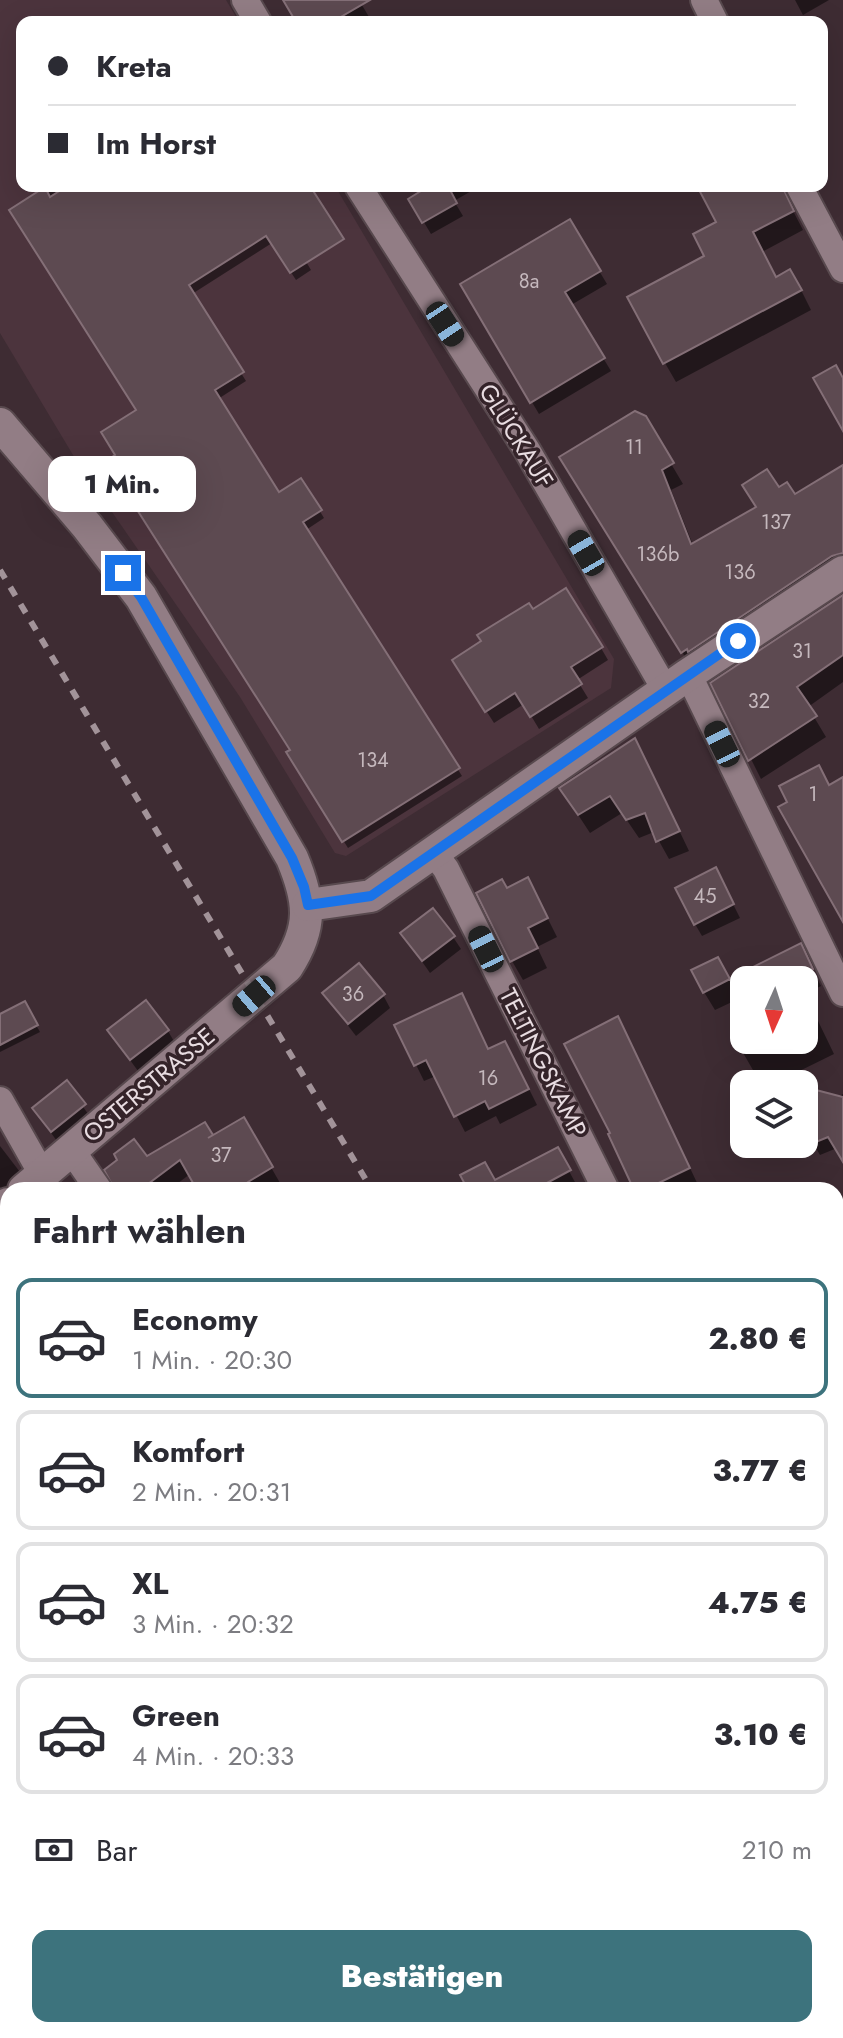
<!DOCTYPE html>
<html lang="de">
<head>
<meta charset="utf-8">
<style>
	:root { --surface:#fff; --page:#f2f2f3; --text:#2b2b33; --muted:#7c7c81; --line:#e1e1e2; --accent:#3d737d }
	body { margin:0; font-family:Jost,sans-serif; background:var(--page); color:var(--text); height:100vh; display:flex; flex-direction:column; font-size:30px; white-space:nowrap }
	* { box-sizing:border-box; margin:0 }
	p { font-size:26px; color:var(--muted) }
	.icon { flex:none; width:44px; height:44px; fill:none; stroke:currentColor; stroke-width:2; stroke-linecap:round; stroke-linejoin:round }
	.map { position:relative; flex:1; overflow:hidden }
	.details { position:absolute; left:0px; top:1182px; width:844px; height:856px; display:flex; flex-direction:column; background:var(--surface); border-radius:24px 24px 0 0; box-shadow:0 8px 32px #0002 }
	.details>* { flex:none }
	.top-card { position:absolute; left:16px; top:16px; width:812px; height:176px; border-radius:16px; box-shadow:0 8px 32px #0002; display:grid; align-content:center; height:176px; padding:0 32px; background:var(--surface) }
	.needle { width:52px; rotate:183deg }
	.buttons { position:absolute; left:730px; top:966px; display:grid; gap:16px }
	.buttons a { display:grid; place-items:center; width:88px; height:88px; border-radius:16px; background:var(--surface); box-shadow:0 8px 32px #0002; font-size:40px }
	.end { position:absolute; width:36px; height:36px; margin:-18px; border:10px solid #1a73e8; background:#fff; box-shadow:0 0 0 4px #fff }
	.from { border-radius:50% }
	.bubble { position:absolute; height:56px; border-radius:16px; background:var(--surface); box-shadow:0 8px 32px #0002; font-size:26px; font-weight:800; line-height:56px; text-align:center }
	.car { position:absolute; width:24px; height:48px; margin:-24px -12px; border-radius:10px; box-shadow:0 0 6px 2px #0007; background:linear-gradient(#222 24%,#8ab4d8 0 40%,#222 0 76%,#8ab4d8 0 86%,#222 0) }
	.top-card b { display:flex; align-items:center; gap:28px; height:76px; font-size:30px }
	.top-card b+b { border-top:2px solid var(--line) }
	.top-card i { width:20px; height:20px; background:var(--text) }
	ul { padding:0; list-style:none }
	li { display:flex; align-items:center; gap:24px; height:120px; margin:0 16px 12px; padding:0 16px; border:4px solid var(--line); border-radius:16px }
	li div { flex:1 }
	li b { display:block; font-size:30px }
	li em { font-style:normal; font-weight:800 }
	li.current { border-color:var(--accent) }
	li>.icon { width:72px; height:72px; stroke-width:1.5 }
	h2 { padding:0 32px; font-size:36px; line-height:96px }
	.pay { display:flex; align-items:center; gap:20px; height:88px; padding:0 32px; font-size:30px }
	.pay p { margin-inline-start:auto }
	.action { display:flex; gap:16px; margin-top:auto; padding:16px 32px }
	.action a { flex:1; height:92px; border-radius:16px; background:var(--accent); color:#fff; font-size:32px; font-weight:800; line-height:92px; text-align:center }
	.map>svg:first-child { display:block }
</style>
</head>
<body>
<div class="map">
<svg width="843" height="2038" viewBox="0 0 843 2038">
	<rect width="100%" height="100%" fill="#3e2c33"/>
	<g fill="#4c343d">
		<polygon points="0,0 226,0 239,22 22,22 22,186 335,186 614,659 611,688 346,856 335,853 240,697 76,460 0,333"/>
		<polygon points="0,1997 8,2013 8,2030 17,2030 21,2038 0,2038"/>
	</g>
	<g fill="#0007">
		<polygon points="285,0 359,0 369,17 361,22 299,22"/>
		<polygon points="795,0 829,0 803,15"/>
		<polygon points="52,186 308,186 286,228 311,270 296,280 272,243 192,294 246,381 218,399 279,494 301,480 324,518 306,530 462,776 348,848 288,753 292,751 118,456 139,411 12,211"/>
		<polygon points="422,186 480,186 454,201 463,216 431,234 410,199 425,191"/>
		<polygon points="699,186 780,186 803,230 762,252 776,279 801,290 811,310 676,382 665,363 719,223"/>
		<polygon points="569,221 607,284 571,305 611,371 539,414 463,285"/>
		<polygon points="644,418 683,484 671,490 693,545 758,509 779,490 794,496 843,467 843,576 694,671 573,478"/>
		<polygon points="843,597 843,682 808,707 826,737 761,779 713,683"/>
		<polygon points="532,612 601,648 608,660 577,680 588,698 539,729 524,704 494,723 462,673 484,642"/>
		<polygon points="645,759 689,851 669,859 654,832 639,838 622,813 590,833 573,807"/>
		<polygon points="722,882 740,918 702,936 695,924"/>
		<polygon points="507,891 538,899 557,937 537,947 547,968 523,980 512,961"/>
		<polygon points="403,934 453,937 461,949 430,973"/>
		<polygon points="800,945 821,986 805,994 834,1054 773,1084 761,1084 742,1051 756,1043 754,1040 804,1040 804,980 744,980 744,1020 734,1001 715,1010 704,992 717,959 730,981"/>
		<polygon points="324,994 383,995 390,1008 356,1036"/>
		<polygon points="24,1004 40,1032 0,1052 0,1017"/>
		<polygon points="397,1026 514,1059 537,1105 500,1124 496,1116 465,1132 436,1076 424,1081"/>
		<polygon points="109,1031 168,1031 175,1043 138,1071"/>
		<polygon points="628,1037 699,1187 692,1190 636,1190"/>
		<polygon points="66,1083 91,1118 59,1144 34,1109"/>
		<polygon points="843,1094 843,1159 837,1148 820,1155 804,1127 804,1115"/>
		<polygon points="244,1120 280,1183 269,1190 199,1190 190,1174 169,1190 117,1190 204,1125 213,1138"/>
		<polygon points="0,1146 23,1176 4,1192 0,1187"/>
		<polygon points="557,1149 576,1184 565,1190 470,1190 494,1183"/>
		<polygon points="8,1255 8,1280 0,1266 0,1259"/>
		<polygon points="0,1330 5,1339 0,1345"/>
		<polygon points="0,1381 8,1390 8,1405 1,1412"/>
		<polygon points="836,1520 843,1533 843,1598 837,1601"/>
		<polygon points="8,1591 8,1656 2,1646 0,1648 0,1595"/>
		<polygon points="8,1841 8,1890 0,1894 0,1845"/>
		<polygon points="836,1923 843,1930 843,1952 836,1958"/>
		<polygon points="114,2030 118,2038 98,2038"/>
		<polygon points="190,2030 224,2030 227,2038 194,2038"/>
		<polygon points="553,2030 621,2030 625,2038 559,2038"/>
		<polygon points="754,2030 807,2030 811,2038 758,2038"/>
		<polygon points="254,2031 258,2038 238,2038"/>
	</g>
	<g fill="#5d4a51" stroke="#846f77" stroke-width="2">
		<polygon points="283,0 370,0 332,22 296,22"/>
		<polygon points="67,186 310,186 344,239 290,273 266,236 189,285 244,372 215,390 279,492 301,478 322,510 303,522 460,768 342,842 286,752 290,750 106,461 115,455 101,432 136,410 9,210 45,187 50,197"/>
		<polygon points="429,186 448,186 457,203 422,223 408,199"/>
		<polygon points="697,186 782,186 794,211 753,232 776,277 790,269 802,290 663,364 627,297 704,256 693,234 716,222"/>
		<polygon points="570,219 601,271 565,292 605,358 530,403 460,284"/>
		<polygon points="836,365 843,378 843,431 813,378"/>
		<polygon points="635,411 646,416 674,463 662,470 691,544 756,507 742,485 767,469 779,487 787,482 795,494 843,465 843,553 832,556 688,652 687,649 681,653 559,457"/>
		<polygon points="566,588 603,647 571,667 582,684 530,717 515,693 485,712 452,660 481,641 477,635 529,603 533,609"/>
		<polygon points="843,595 843,655 797,687 817,716 748,761 710,683"/>
		<polygon points="635,738 680,831 656,842 645,813 626,820 610,796 578,815 559,788"/>
		<polygon points="819,765 829,785 843,777 843,922 778,807 787,802 779,786"/>
		<polygon points="716,867 734,904 694,925 675,888"/>
		<polygon points="528,877 548,918 528,928 538,948 510,962 476,893 502,879 507,888"/>
		<polygon points="433,908 455,936 422,961 400,933"/>
		<polygon points="801,943 813,969 791,980 727,980"/>
		<polygon points="718,957 730,979 703,993 691,970"/>
		<polygon points="359,963 385,994 348,1024 322,993"/>
		<polygon points="462,993 488,1049 505,1041 529,1089 489,1109 485,1101 454,1117 426,1060 414,1066 394,1025"/>
		<polygon points="146,1000 169,1030 130,1060 107,1030"/>
		<polygon points="25,1001 38,1025 0,1045 0,1014"/>
		<polygon points="618,1016 690,1168 644,1190 634,1190 608,1134 610,1133 564,1044"/>
		<polygon points="67,1080 86,1104 51,1132 32,1108"/>
		<polygon points="816,1090 843,1097 843,1162 828,1137 811,1144 804,1131 804,1112 816,1105"/>
		<polygon points="244,1117 273,1167 248,1182 253,1190 197,1190 180,1160 140,1190 115,1190 104,1170 117,1160 114,1154 134,1139 147,1156 205,1122 213,1135 208,1138"/>
		<polygon points="558,1147 571,1170 534,1190 468,1190 460,1175 485,1162 495,1180"/>
	</g>
	<g fill="none" stroke-linecap="round" stroke-linejoin="round">
		<g stroke="#58494e" stroke-width="30">
			<g id="minor">
				<polyline points="245,0 258,22"/>
				<polyline points="704,0 715,22"/>
				<polyline points="358,186 527,450 666,691"/>
				<polyline points="799,186 843,269"/>
				<polyline points="686,676 695,688 843,993"/>
				<polyline points="434,853 446,869 606,1190"/>
				<polyline points="0,1100 42,1174"/>
				<polyline points="72,1151 99,1190"/>
				<polyline points="836,1651 843,1665"/>
				<polyline points="0,1740 8,1755"/>
				<polyline points="836,1759 843,1743"/>
				<polyline points="836,1774 843,1789"/>
				<polyline points="149,2030 153,2038"/>
				<polyline points="536,2030 540,2038"/>
				<polyline points="706,2030 710,2038"/>
			</g>
		</g>
		<g stroke="#58494e" stroke-width="36">
			<g id="tertiary">
				<path d="M0,424l87,102 54,71 151,261c18,43 21,69 -5,109l-263,223"/>
				<polyline points="308,905 371,896 686,676 843,572"/>
				<polyline points="0,1211 8,1204"/>
			</g>
		</g>
		<use href="#minor" stroke="#927d85" stroke-width="26"/>
		<use href="#tertiary" stroke="#927d85" stroke-width="32"/>
		<g stroke="#a29399" stroke-width="6" stroke-dasharray="10 10" stroke-linecap="butt">
			<polyline points="0,570 372,1190"/>
			<polyline points="836,1834 843,1842"/>
		</g>
	</g>
	<g fill="none" stroke-linecap="round" stroke-linejoin="round">
		<polyline stroke="#1a73e8" stroke-width="10" points="123,573 141,597 292,858 304,887 308,905 371,896 738,641"/>
	</g>
	<g text-anchor="middle" stroke-width="7" stroke-linejoin="round" paint-order="stroke">
		<g font-size="20" fill="#c5b8bd">
			<text x="529" y="288">8a</text>
			<text x="634" y="454">11</text>
			<text x="776" y="529">137</text>
			<text x="658" y="561">136b</text>
			<text x="740" y="579">136</text>
			<text x="802" y="658">31</text>
			<text x="759" y="708">32</text>
			<text x="373" y="767">134</text>
			<text x="813" y="801">1</text>
			<text x="705" y="903">45</text>
			<text x="353" y="1001">36</text>
			<text x="488" y="1085">16</text>
			<text x="221" y="1162">37</text>
		</g>
		<g font-size="24" fill="#e8dce1" stroke="#342329">
			<text transform="translate(516 436) rotate(58)" y="8">GLÜCKAUF</text>
			<text transform="translate(543 1063) rotate(63)" y="8">TELTINGSKAMP</text>
			<text transform="translate(149 1085) rotate(-40)" y="8">OSTERSTRASSE</text>
		</g>
	</g>
</svg>
<div class="buttons">
<a><svg class="needle" viewBox="-14 -14 28 28"><path d="M0-13l5 13h-10z" fill="#e53935"/><path d="M0 13l5-13h-10z" fill="#7c7c81"/></svg></a>
<a><svg class="icon" aria-label="layers" viewBox="0 0 24 24"><path d="M12 4l9 5-9 5-9-5zM3 14l9 5 9-5"/></svg></a>
</div>
<i class="end from" style="left:738px;top:641px"></i>
<i class="end" style="left:123px;top:573px"></i>
<div class="bubble" style="left:48px;top:456px;width:148px">1 Min.</div>
<i class="car" style="left:445px;top:324px;rotate:147deg"></i>
<i class="car" style="left:586px;top:553px;rotate:330deg"></i>
<i class="car" style="left:722px;top:744px;rotate:334deg"></i>
<i class="car" style="left:486px;top:949px;rotate:334deg"></i>
<i class="car" style="left:254px;top:996px;rotate:229deg"></i>
<div class="top-card">
<b><i class="from"></i>Kreta</b>
<b><i></i>Im Horst</b>
</div>
<section class="details">
<h2>Fahrt wählen</h2>
<ul>
<li class="current"><svg class="icon" aria-label="car" viewBox="0 0 24 24"><path d="M5 17H2v-5l4-1 3-4h7l3 4 3 1v5h-3M9 17h6M6 11h13"/><circle cx="7" cy="17" r="2"/><circle cx="17" cy="17" r="2"/></svg><div><b>Economy</b><p>1 Min. · 20:30</p></div><em>2.80 €</em></li>
<li><svg class="icon" aria-label="car" viewBox="0 0 24 24"><path d="M5 17H2v-5l4-1 3-4h7l3 4 3 1v5h-3M9 17h6M6 11h13"/><circle cx="7" cy="17" r="2"/><circle cx="17" cy="17" r="2"/></svg><div><b>Komfort</b><p>2 Min. · 20:31</p></div><em>3.77 €</em></li>
<li><svg class="icon" aria-label="car" viewBox="0 0 24 24"><path d="M5 17H2v-5l4-1 3-4h7l3 4 3 1v5h-3M9 17h6M6 11h13"/><circle cx="7" cy="17" r="2"/><circle cx="17" cy="17" r="2"/></svg><div><b>XL</b><p>3 Min. · 20:32</p></div><em>4.75 €</em></li>
<li><svg class="icon" aria-label="car" viewBox="0 0 24 24"><path d="M5 17H2v-5l4-1 3-4h7l3 4 3 1v5h-3M9 17h6M6 11h13"/><circle cx="7" cy="17" r="2"/><circle cx="17" cy="17" r="2"/></svg><div><b>Green</b><p>4 Min. · 20:33</p></div><em>3.10 €</em></li>
</ul>
<div class="pay"><svg class="icon" aria-label="cash" viewBox="0 0 24 24"><path d="M3 7h18v10H3z"/><circle cx="12" cy="12" r="2"/></svg>Bar<p>210 m</p></div>
<div class="action"><a>Bestätigen</a></div>
</section>
</div>
</body>
</html>
